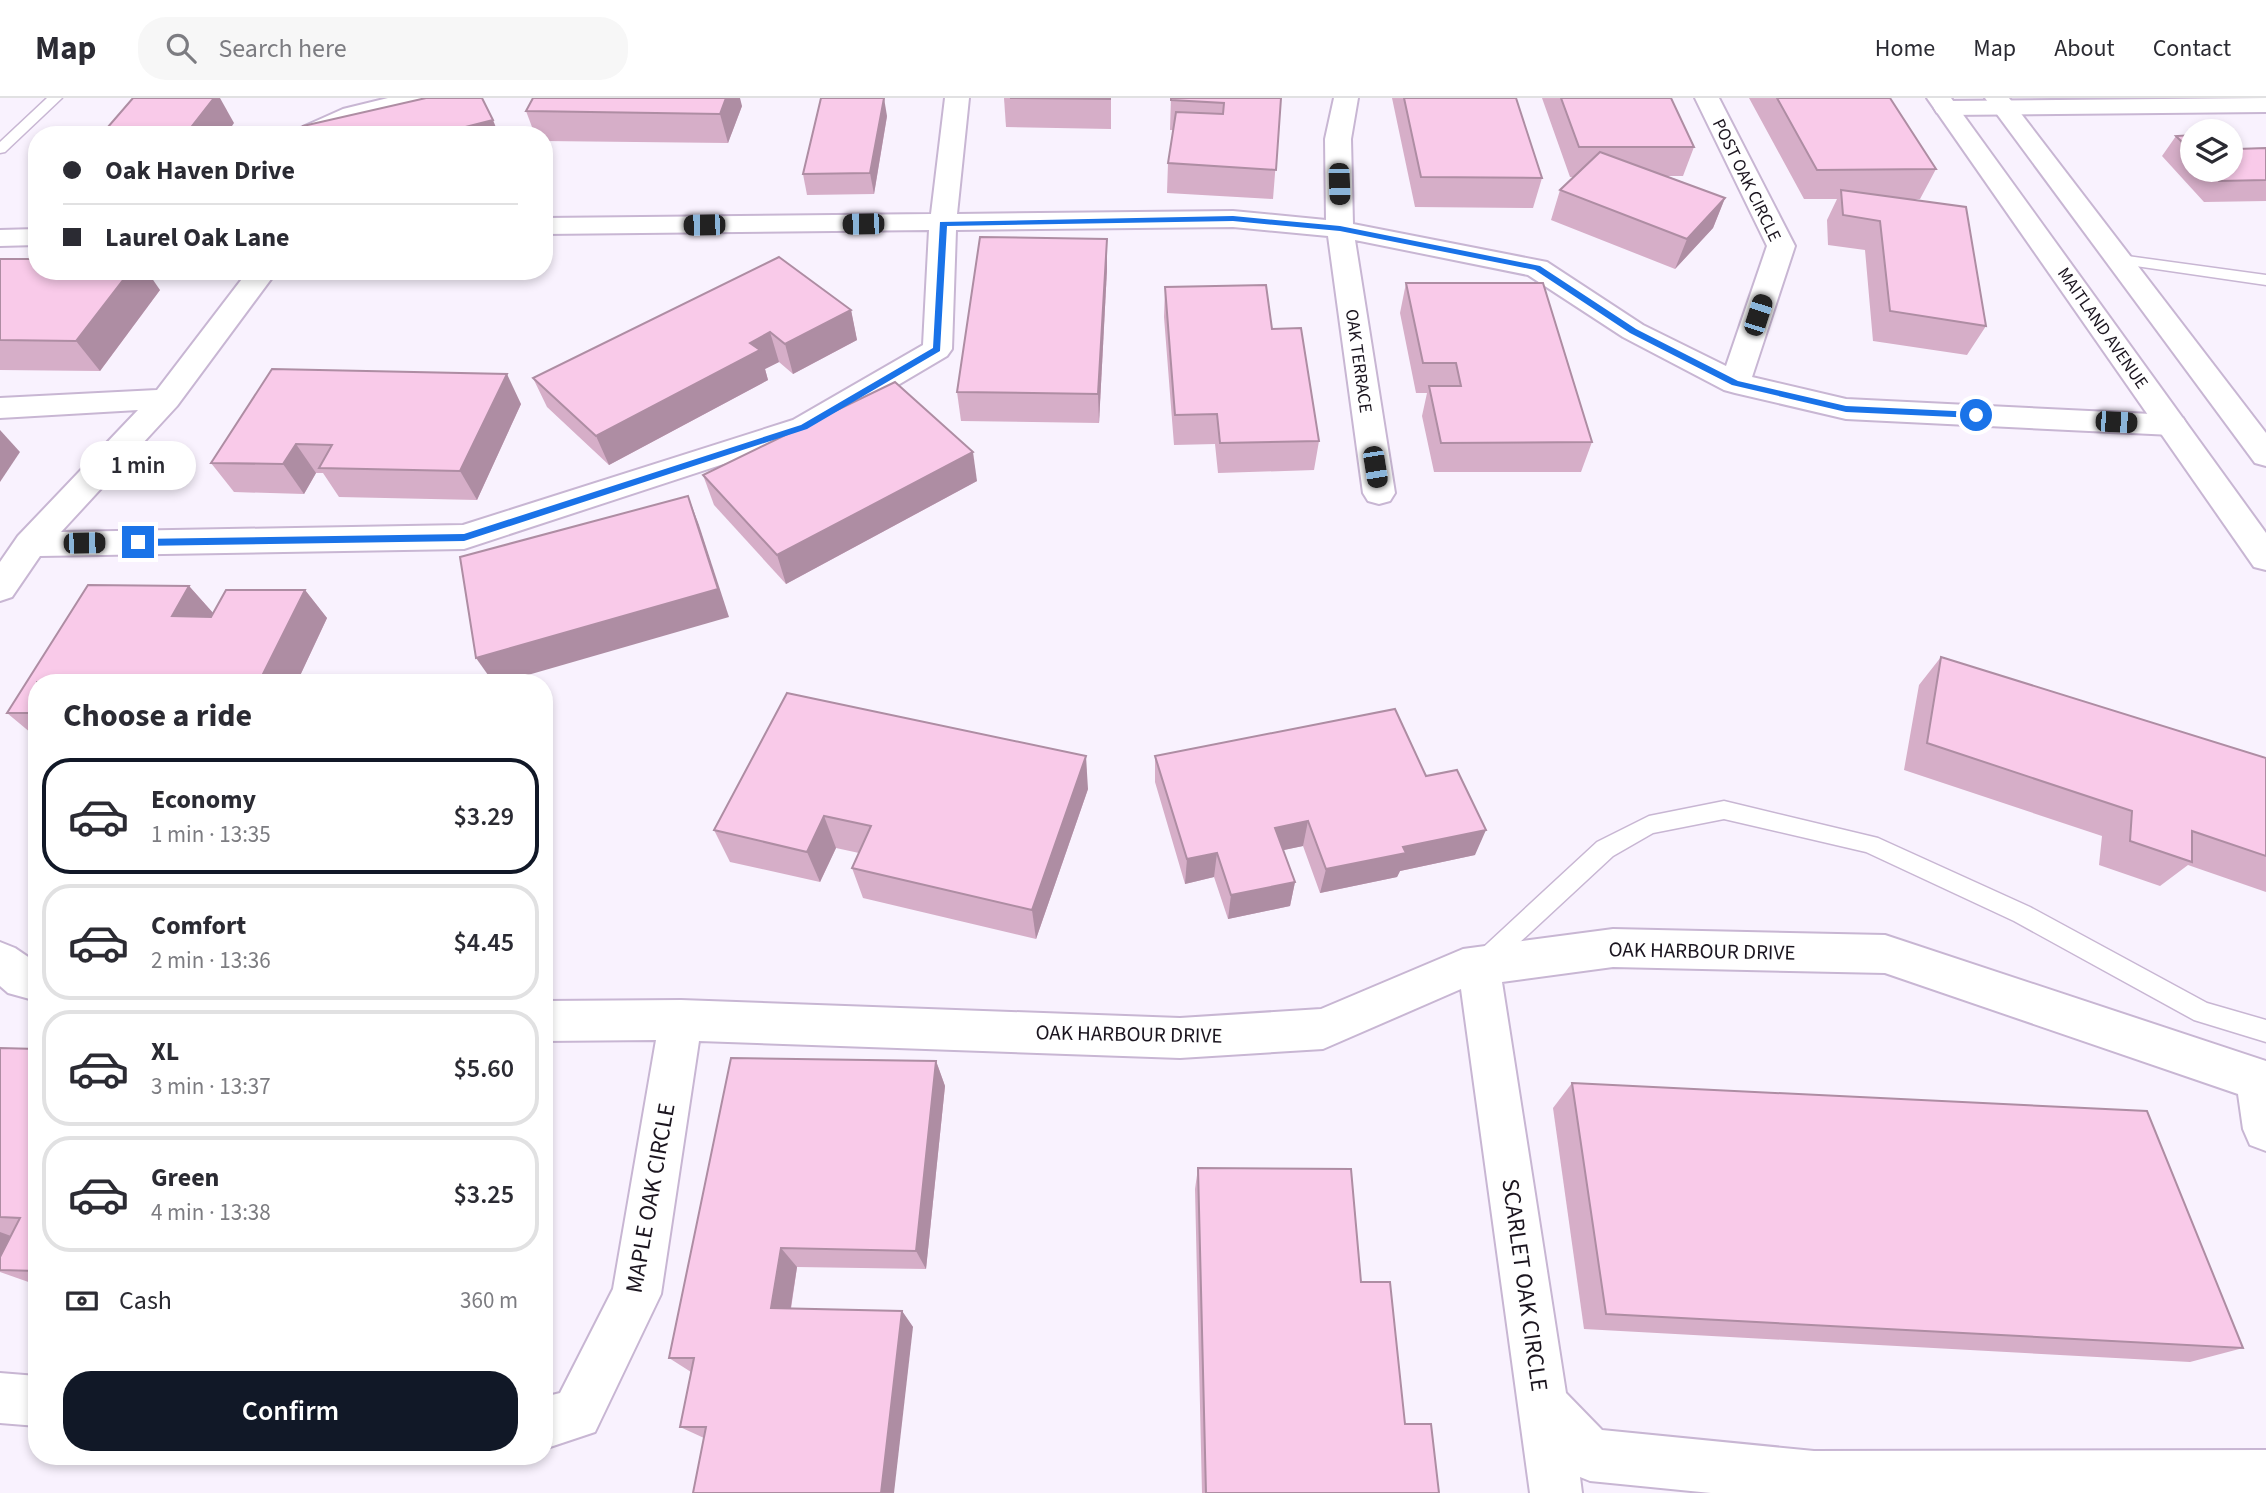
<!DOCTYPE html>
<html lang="en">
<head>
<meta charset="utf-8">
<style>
	:root { --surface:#fff; --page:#f7f7f7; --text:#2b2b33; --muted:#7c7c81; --line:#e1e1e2; --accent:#111827 }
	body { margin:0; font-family:"Source Sans 3",sans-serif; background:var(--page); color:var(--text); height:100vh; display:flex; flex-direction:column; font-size:26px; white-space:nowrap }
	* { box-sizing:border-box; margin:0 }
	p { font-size:23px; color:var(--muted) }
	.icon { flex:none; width:38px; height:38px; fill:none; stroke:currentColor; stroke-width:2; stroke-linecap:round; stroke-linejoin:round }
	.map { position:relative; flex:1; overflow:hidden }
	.panel { position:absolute; left:28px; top:576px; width:525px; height:791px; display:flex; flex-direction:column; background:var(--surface); border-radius:28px; box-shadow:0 4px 10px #0003 }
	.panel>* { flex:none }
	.guide { position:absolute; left:28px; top:28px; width:525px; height:154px; border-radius:28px; box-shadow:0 4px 10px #0003; display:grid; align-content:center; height:154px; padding:0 35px; background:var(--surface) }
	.tools { position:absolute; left:2180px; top:21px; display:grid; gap:14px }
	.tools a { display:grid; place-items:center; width:63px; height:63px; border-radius:50%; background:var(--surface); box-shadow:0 4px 10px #0003; font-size:35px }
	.end { position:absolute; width:32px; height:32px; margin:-16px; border:9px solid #1a73e8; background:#fff; box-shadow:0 0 0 4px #fff }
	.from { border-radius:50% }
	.bubble { position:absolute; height:49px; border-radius:24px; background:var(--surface); box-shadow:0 4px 10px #0003; font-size:23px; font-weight:600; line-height:49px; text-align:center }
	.car { position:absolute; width:21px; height:42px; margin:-21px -10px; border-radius:9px; box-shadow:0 0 5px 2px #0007; background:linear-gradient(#222 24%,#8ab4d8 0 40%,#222 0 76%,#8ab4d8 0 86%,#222 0) }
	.guide b { display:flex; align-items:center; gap:24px; height:66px; font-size:26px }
	.guide b+b { border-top:2px solid var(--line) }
	.guide i { width:18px; height:18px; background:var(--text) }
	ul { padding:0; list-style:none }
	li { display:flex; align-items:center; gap:21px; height:116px; margin:0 14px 10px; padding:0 21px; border:4px solid var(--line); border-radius:28px }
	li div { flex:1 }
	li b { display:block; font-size:26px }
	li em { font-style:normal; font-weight:600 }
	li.on { border-color:var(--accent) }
	li>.icon { width:63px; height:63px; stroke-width:1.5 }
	h2 { padding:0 35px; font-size:32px; line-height:84px }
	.pay { display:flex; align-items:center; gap:18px; height:77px; padding:0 35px; font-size:26px }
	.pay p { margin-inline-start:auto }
	.cta { display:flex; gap:14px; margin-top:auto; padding:14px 35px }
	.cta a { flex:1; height:80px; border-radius:28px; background:var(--accent); color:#fff; font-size:28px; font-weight:600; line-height:80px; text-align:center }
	header { display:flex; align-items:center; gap:42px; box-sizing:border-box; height:98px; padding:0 35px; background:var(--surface); border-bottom:2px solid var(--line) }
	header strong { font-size:33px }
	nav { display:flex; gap:38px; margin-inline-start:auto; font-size:24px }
	.search { width:490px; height:63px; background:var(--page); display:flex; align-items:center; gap:18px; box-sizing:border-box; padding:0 24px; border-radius:28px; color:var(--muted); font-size:26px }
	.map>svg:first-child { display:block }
</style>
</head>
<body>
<header>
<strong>Map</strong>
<div class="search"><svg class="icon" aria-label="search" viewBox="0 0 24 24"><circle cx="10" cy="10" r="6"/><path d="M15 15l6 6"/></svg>Search here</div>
<nav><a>Home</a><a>Map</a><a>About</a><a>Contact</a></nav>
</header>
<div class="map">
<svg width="2266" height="1395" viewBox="0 0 2266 1395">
	<rect width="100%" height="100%" fill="#f9f2fe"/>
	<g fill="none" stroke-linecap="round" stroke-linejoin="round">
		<g stroke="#c8b6d3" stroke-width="3">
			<g id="lane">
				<polygon points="47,0 62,0 5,54 0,55 0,44"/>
				<polygon points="2120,157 2266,177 2266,187 2115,165 2112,162"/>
				<polygon points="1724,703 1878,740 2030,809 2207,905 2266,922 2266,944 2194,922 2014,823 1866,754 1724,721 1653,735 1613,758 1491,871 1483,874 1475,871 1472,864 1475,857 1597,744 1649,718"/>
			</g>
		</g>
		<g stroke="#c8b6d3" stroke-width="4">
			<g id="street">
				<polygon points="388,0 430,0 427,5 360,21 326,37 293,37 296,32 343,11"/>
				<polygon points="945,0 969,0 957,116 1233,113 1326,122 1325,41 1334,0 1358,0 1351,41 1353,126 1547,164 1643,227 1726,268 1767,148 1695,0 1719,0 1795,148 1752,279 1846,301 2172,317 2183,320 2187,327 2183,334 2172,337 1846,321 1735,295 1724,292 1623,239 1528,177 1355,142 1395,395 1390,403 1379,406 1368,403 1363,395 1328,138 1233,129 956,132 952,251 947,258 815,336 464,451 40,458 12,499 0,503 0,464 18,438 138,312 0,320 0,300 157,292 248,173 277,173 177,308 61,434 463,427 793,322 923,247 929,132 544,136 544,120 931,116"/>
				<polygon points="2266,0 2266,14 1946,17 1937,15 1934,10 1937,5 1946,3"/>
				<polygon points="37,131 37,147 0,148 0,132"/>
				<polygon points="1613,831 1885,837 2266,963 2266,1053 2250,1047 2243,1031 2238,996 1885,875 1613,869 1502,884 1566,1295 1602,1332 1814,1353 2266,1352 2266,1395 1711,1395 1590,1383 1580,1379 1582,1395 1530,1395 1461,891 1323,951 1180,960 699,943 661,1196 595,1334 544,1351 544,1299 560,1295 613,1191 656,942 544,943 544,903 681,902 1180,920 1321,911 1463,851"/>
				<polygon points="0,844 15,850 37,865 37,903 8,895 0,888"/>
				<polygon points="0,1275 37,1278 37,1328 0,1325"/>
			</g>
		</g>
		<g stroke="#c8b6d3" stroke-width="4">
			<g id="secondary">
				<polygon points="1927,0 1951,0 2266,435 2266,472 2254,469"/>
				<polygon points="1985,0 2009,0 2266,335 2266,368 2255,365"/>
			</g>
		</g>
		<use href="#lane" fill="#fff" fill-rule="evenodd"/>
		<use href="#street" fill="#fff" fill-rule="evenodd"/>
		<use href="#secondary" fill="#fff" fill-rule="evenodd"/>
	</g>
	<g fill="#d6aec8">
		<polygon points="1004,0 1111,0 1111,31 1006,29"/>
		<polygon points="1171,0 1281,0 1273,101 1167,95 1168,65 1173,32 1170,32"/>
		<polygon points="1392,0 1516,0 1542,80 1533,110 1415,109"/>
		<polygon points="1542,0 1671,0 1694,49 1683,78 1667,78 1725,100 1713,130 1675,171 1551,122 1560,92 1574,79 1570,79"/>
		<polygon points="1749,0 1890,0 1936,71 1920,101 1907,101 1986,228 1967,257 1873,243 1865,152 1828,147 1827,122 1837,101 1804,101"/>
		<polygon points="742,8 728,45 544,43 544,37 535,37 526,13"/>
		<polygon points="887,18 874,96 807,97 803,76"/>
		<polygon points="2193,37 2193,72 2231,72 2237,51 2266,50 2266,103 2204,104 2162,58 2176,38"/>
		<polygon points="1107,141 1107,171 1099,325 961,323 957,294"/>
		<polygon points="0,161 160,192 100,273 0,272"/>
		<polygon points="1406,185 1592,344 1581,374 1434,374 1422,318 1427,295 1416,295 1400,215"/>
		<polygon points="1165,189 1272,231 1319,343 1314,372 1218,375 1215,346 1174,347 1164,219"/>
		<polygon points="851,212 857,242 793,276 779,264 765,271 768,282 609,367 547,309 533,280"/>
		<polygon points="272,271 521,306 477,402 339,399 323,375 316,375 304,396 234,394 211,365"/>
		<polygon points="703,377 977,383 786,486 714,407"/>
		<polygon points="88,487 189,488 213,515 226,492 305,492 327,520 297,584 37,584 37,640 7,615"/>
		<polygon points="1941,559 2266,660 2266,794 2188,767 2160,788 2099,767 2102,738 1904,672 1919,587"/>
		<polygon points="787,595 1088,691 1036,841 863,800 852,770 859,755 836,750 820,784 730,764 714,732"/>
		<polygon points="1155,658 1426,678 1475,757 1400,773 1397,779 1320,795 1303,748 1283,752 1295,784 1290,808 1228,821 1214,779 1185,786 1155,684"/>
		<polygon points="0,950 37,951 37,1187 0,1174"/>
		<polygon points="936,963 945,988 926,1171 797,1169 791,1211 902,1213 913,1229 704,1340 680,1329 691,1274 669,1260"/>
		<polygon points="1572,985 2243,1250 2190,1264 1584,1231 1553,1010"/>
		<polygon points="1198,1070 1361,1184 1405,1326 1439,1395 1202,1395 1195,1091"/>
	</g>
	<g fill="#ae8da3">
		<polygon points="214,0 220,0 234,25 226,37 185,37"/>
		<polygon points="726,0 740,0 742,8 728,45 720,16"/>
		<polygon points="884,0 887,18 874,96 870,75"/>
		<polygon points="493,22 499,37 434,37"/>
		<polygon points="1725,100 1713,130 1675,171 1687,141"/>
		<polygon points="1107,141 1107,171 1099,325 1098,296"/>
		<polygon points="130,173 147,173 160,192 100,273 76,243"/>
		<polygon points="851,212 857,242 793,276 785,246"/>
		<polygon points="770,234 779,264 765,271 768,282 609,367 596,338 750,245"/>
		<polygon points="507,276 521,306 477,402 460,373"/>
		<polygon points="0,332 20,354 0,384"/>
		<polygon points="296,346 316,375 304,396 283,366"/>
		<polygon points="973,354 977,383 786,486 777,457"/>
		<polygon points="688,398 699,427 729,519 504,584 493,584 476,560"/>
		<polygon points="189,488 214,516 198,546 172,518"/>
		<polygon points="305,492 327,520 297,584 259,584"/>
		<polygon points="1086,658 1088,691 1036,841 1032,812"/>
		<polygon points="824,718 836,750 820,784 807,754"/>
		<polygon points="1308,723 1303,748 1270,755 1275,730"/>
		<polygon points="1486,732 1475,757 1400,773 1397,779 1320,795 1326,771 1403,749"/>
		<polygon points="1217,755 1214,779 1185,786 1187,761"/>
		<polygon points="1295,784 1290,808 1228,821 1231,797"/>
		<polygon points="936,963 945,988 926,1171 916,1153"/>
		<polygon points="0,1134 11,1138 0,1161"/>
		<polygon points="781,1150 797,1169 788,1227 771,1210"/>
		<polygon points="902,1213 913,1229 894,1395 881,1395"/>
	</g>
	<g fill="#f9cae9" stroke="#ae8da3" stroke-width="2">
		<polygon points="133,0 214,0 185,37 101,37"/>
		<polygon points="426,0 482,0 493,22 434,37 305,37 303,28"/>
		<polygon points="533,0 726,0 720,16 526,13"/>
		<polygon points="821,0 884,0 870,75 803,76"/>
		<polygon points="1010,0 1110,0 1110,1"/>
		<polygon points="1171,0 1281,0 1276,72 1168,65 1176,14 1223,16 1224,5 1171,2"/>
		<polygon points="1404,0 1516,0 1542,80 1421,79"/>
		<polygon points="1561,0 1671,0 1694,49 1579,49"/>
		<polygon points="1777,0 1890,0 1936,71 1817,72"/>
		<polygon points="2193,37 2193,55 2176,38"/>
		<polygon points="2231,45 2237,51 2266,50 2266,82 2219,83 2208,72 2231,72"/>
		<polygon points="1600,54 1725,100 1687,141 1560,92"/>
		<polygon points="1841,92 1966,109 1986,228 1890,213 1880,123 1843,117"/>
		<polygon points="980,139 1107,141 1098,296 957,294"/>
		<polygon points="779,159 851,212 785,246 770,234 750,245 760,252 596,338 533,280"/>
		<polygon points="0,161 37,161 37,173 130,173 76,243 0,242"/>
		<polygon points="1406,185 1543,185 1592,344 1441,345 1429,288 1461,288 1456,265 1423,265"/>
		<polygon points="1266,187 1272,231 1301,230 1319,343 1220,345 1217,316 1175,317 1165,189"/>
		<polygon points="272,271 507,276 460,373 319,370 332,347 296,346 283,366 211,365"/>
		<polygon points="895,284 973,354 777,457 703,377"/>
		<polygon points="688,398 718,491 476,560 460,459"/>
		<polygon points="88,487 189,488 172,518 211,519 226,492 305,492 259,584 37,584 37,615 7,615"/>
		<polygon points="1941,559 2266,660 2266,758 2192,733 2192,764 2130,743 2132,713 1927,645"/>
		<polygon points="787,595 1086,658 1032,812 852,770 871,728 824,718 807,754 714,732"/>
		<polygon points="1395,611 1426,678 1457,672 1486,732 1403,749 1406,755 1326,771 1308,723 1275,730 1295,784 1231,797 1217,755 1187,761 1155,658"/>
		<polygon points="0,950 37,951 37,1173 0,1172 0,1159 20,1120 0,1119"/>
		<polygon points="731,960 936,963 916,1153 781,1150 771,1210 902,1213 881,1395 693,1395 706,1329 680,1329 694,1260 669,1260"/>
		<polygon points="1572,985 2147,1013 2243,1250 1606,1216"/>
		<polygon points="1198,1070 1351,1071 1361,1184 1390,1184 1405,1326 1431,1326 1439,1395 1206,1395"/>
	</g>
	<polygon fill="#1a73e8" points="1233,118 1340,128 1540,168 1636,231 1738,283 1846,308 1976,314 1981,317 1976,320 1846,314 1732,287 1630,235 1535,172 1340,133 1233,123 947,128 940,253 807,331 464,443 138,448 134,444 138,441 464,436 801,327 933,250 940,124"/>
	<g text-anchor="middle" stroke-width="5" stroke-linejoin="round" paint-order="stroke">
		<g font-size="18" fill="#1b151f" stroke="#fff">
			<text transform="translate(1747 82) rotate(64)" y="6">POST OAK CIRCLE</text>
			<text transform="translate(2103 230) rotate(55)" y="6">MAITLAND AVENUE</text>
			<text transform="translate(1359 263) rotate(82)" y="6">OAK TERRACE</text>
		</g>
		<g font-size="21" fill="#1b151f" stroke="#fff">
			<text transform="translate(1702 853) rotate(1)" y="7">OAK HARBOUR DRIVE</text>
			<text transform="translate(1129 936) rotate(1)" y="7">OAK HARBOUR DRIVE</text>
		</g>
		<g font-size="24" fill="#1b151f" stroke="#fff">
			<text transform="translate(650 1100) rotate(-80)" y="8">MAPLE OAK CIRCLE</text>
			<text transform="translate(1525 1187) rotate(82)" y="8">SCARLET OAK CIRCLE</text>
		</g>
	</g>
</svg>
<div class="tools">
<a><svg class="icon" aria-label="layers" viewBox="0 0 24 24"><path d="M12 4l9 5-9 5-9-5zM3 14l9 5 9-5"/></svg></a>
</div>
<i class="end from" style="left:1976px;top:317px"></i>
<i class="end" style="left:138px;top:444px"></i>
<div class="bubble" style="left:80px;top:343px;width:116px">1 min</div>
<i class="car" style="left:1339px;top:86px;rotate:178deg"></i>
<i class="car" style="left:863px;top:126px;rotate:269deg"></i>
<i class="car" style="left:704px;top:127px;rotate:269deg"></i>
<i class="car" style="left:1758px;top:217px;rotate:18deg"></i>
<i class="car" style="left:2116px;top:324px;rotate:93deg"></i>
<i class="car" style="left:1375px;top:369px;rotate:171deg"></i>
<i class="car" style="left:84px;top:445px;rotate:89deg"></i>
<div class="guide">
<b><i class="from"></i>Oak Haven Drive</b>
<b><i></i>Laurel Oak Lane</b>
</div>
<section class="panel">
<h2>Choose a ride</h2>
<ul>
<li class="on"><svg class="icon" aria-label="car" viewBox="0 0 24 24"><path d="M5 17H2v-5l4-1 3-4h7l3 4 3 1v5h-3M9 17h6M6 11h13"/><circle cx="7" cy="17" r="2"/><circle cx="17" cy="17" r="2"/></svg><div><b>Economy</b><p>1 min · 13:35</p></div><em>$3.29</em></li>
<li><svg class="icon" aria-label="car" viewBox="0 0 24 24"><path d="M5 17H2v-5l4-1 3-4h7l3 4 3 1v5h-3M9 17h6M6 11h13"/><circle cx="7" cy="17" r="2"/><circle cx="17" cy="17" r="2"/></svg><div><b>Comfort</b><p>2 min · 13:36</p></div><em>$4.45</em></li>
<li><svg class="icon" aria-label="car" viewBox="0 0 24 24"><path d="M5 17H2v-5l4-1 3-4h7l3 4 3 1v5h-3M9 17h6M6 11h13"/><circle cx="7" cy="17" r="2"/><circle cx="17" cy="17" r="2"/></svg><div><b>XL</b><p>3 min · 13:37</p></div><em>$5.60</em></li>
<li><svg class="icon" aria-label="car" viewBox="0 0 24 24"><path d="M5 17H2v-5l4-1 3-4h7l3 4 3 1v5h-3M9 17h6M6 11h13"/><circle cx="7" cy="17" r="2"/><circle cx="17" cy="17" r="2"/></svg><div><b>Green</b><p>4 min · 13:38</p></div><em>$3.25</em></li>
</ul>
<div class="pay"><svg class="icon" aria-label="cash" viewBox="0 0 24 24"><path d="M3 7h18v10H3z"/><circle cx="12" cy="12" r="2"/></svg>Cash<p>360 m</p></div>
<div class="cta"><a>Confirm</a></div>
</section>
</div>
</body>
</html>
